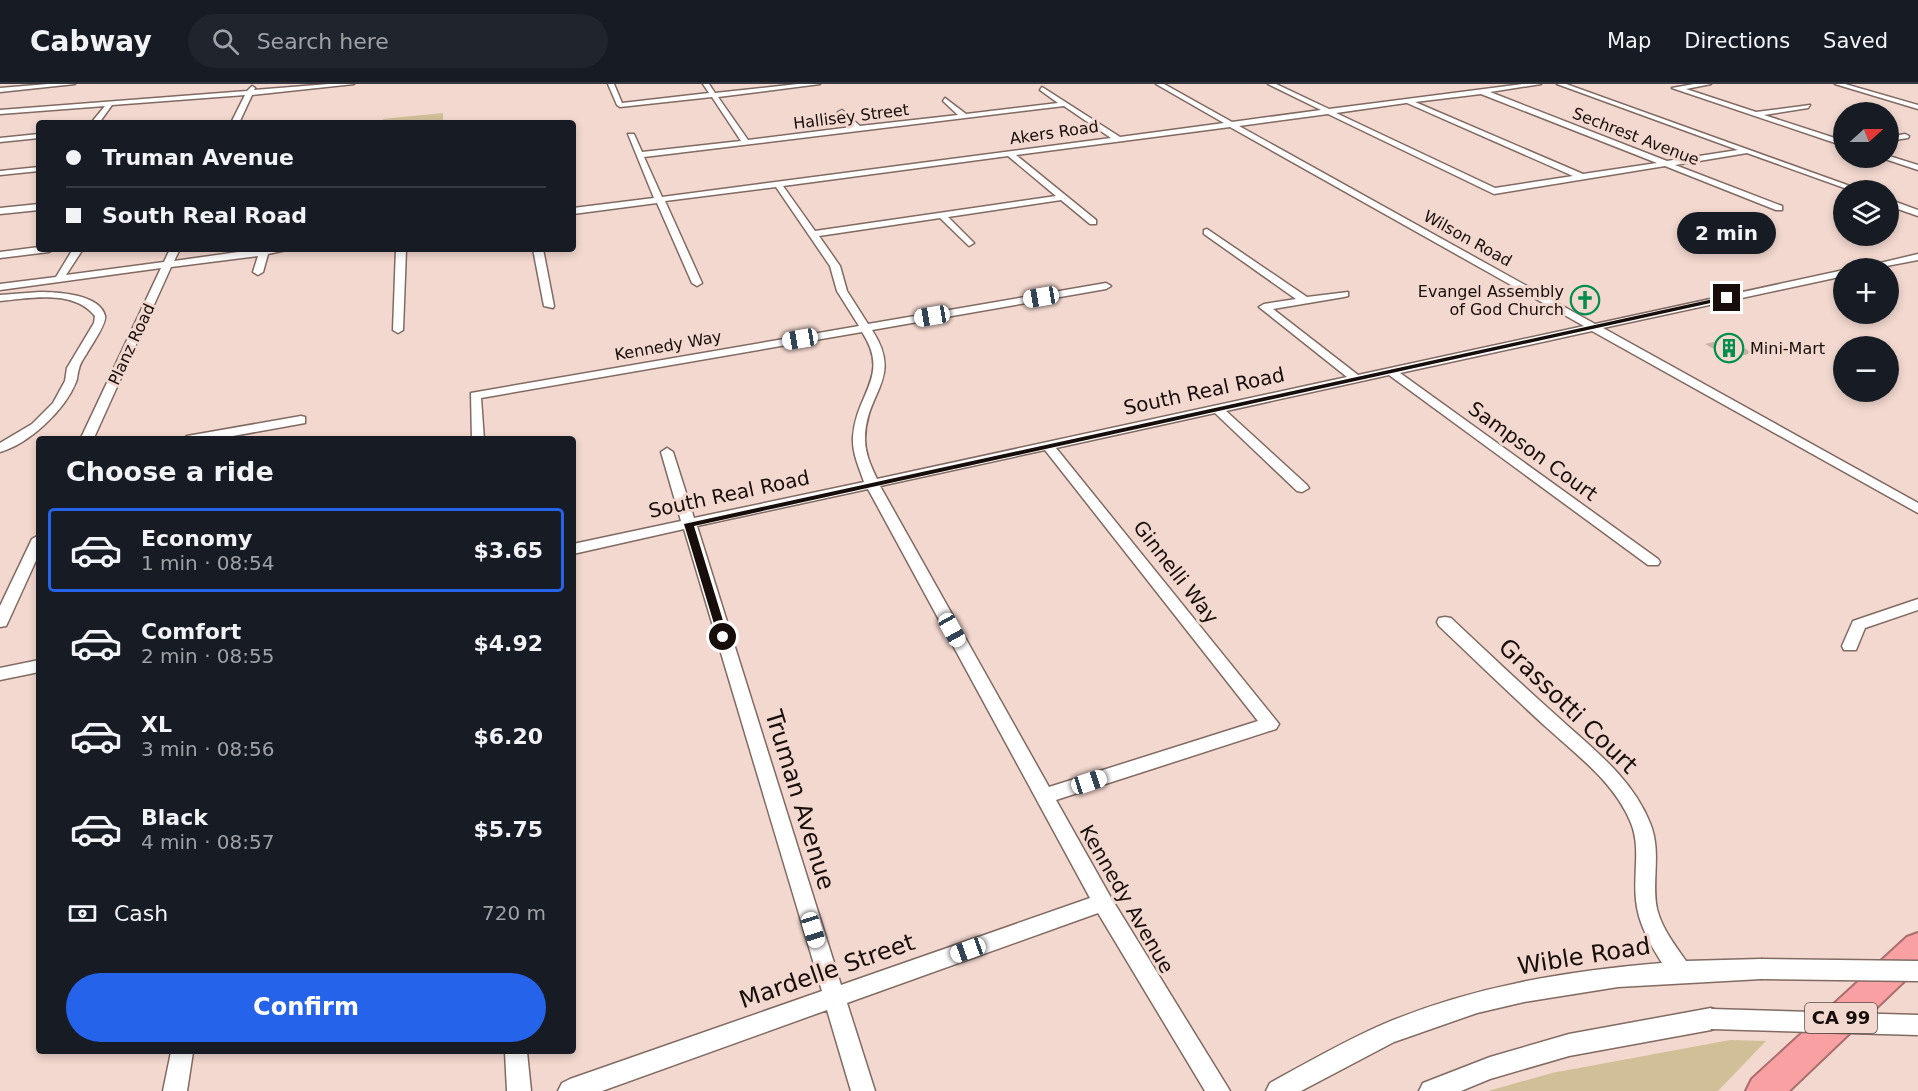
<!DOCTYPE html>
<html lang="en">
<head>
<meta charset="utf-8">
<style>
	:root { --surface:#171b24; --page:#20242c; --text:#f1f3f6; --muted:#9ea1a6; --line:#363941; --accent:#2563eb }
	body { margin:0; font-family:"DejaVu Sans",sans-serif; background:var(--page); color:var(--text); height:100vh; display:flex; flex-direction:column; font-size:22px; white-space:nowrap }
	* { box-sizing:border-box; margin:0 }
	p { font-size:20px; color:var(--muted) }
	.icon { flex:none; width:33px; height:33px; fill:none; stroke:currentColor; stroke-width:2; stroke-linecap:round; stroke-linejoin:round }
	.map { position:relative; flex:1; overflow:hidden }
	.drawer { position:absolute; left:36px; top:352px; width:540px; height:618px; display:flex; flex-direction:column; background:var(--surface); border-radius:6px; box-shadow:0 3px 9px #0003 }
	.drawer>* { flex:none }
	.top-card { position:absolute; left:36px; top:36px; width:540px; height:132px; border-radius:6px; box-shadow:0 3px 9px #0003; display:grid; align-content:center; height:132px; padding:0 30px; background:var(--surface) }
	.needle { width:39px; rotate:69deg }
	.tools { position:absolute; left:1833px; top:18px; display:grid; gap:12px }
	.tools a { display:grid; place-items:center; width:66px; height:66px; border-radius:50%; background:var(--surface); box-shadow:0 3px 9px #0003; font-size:30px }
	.end { position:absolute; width:27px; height:27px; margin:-14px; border:8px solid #170e0b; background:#fff; box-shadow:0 0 0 3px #fff }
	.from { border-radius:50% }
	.bubble { position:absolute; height:42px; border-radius:21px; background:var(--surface); box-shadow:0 3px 9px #0003; font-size:20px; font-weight:700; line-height:42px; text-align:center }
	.car { position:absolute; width:18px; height:36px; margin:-18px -9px; border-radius:8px; box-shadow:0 0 4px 2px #0007; background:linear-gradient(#fff 24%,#345 0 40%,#fff 0 76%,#345 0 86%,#fff 0) }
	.top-card b { display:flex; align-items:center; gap:21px; height:57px; font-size:22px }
	.top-card b+b { border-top:2px solid var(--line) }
	.top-card i { width:15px; height:15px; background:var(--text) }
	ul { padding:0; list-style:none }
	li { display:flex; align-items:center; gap:18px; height:84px; margin:0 12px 9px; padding:0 18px; border:3px solid transparent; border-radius:6px }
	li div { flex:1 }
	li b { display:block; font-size:22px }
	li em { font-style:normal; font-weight:700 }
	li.current { border-color:var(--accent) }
	li>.icon { width:54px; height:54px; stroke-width:1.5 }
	h2 { padding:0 30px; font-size:27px; line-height:72px }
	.pay { display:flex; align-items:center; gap:15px; height:66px; padding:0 30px; font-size:22px }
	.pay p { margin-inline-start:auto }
	.primary-button { display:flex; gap:12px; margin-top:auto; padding:12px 30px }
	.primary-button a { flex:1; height:69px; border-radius:36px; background:var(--accent); color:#fff; font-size:24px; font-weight:700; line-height:69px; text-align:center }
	header { display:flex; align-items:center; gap:36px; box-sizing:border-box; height:84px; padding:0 30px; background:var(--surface); border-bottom:2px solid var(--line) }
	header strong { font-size:28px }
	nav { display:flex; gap:33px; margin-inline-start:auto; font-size:21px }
	.search { width:420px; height:54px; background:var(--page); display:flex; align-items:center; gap:15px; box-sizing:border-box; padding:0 21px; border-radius:33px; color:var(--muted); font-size:22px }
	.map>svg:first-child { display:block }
</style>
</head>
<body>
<header>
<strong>Cabway</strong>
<div class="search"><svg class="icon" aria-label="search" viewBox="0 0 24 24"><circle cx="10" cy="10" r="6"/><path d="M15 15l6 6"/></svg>Search here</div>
<nav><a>Map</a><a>Directions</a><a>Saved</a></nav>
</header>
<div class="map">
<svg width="1918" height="1007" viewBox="0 0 1918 1007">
	<rect width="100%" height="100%" fill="#f2d8cf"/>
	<g fill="#d1bf98">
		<polygon points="443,29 443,39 383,39 383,35"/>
		<polygon points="1730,956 1766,957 1718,1007 1488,1007 1552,989"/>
	</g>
	<polygon fill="#c5b2a1" points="1727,255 1753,269 1731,274 1705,260"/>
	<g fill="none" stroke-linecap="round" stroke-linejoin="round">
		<g stroke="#816a62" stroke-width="3">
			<g id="minor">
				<polygon points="48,0 75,0 0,8 0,4"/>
				<polygon points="329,0 354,0 252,11 239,39 231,39 245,11 112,21 99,39 91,39 105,22 0,30 0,26 247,7 252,2 255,4 254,6"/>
				<path d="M608,0h6l8,19 87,-10 -6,-9h6l6,9 83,-9h22l-102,13 30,43 104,-13 -14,-15 4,-2 18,16 98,-11 -15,-14 2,-3 21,16 92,-11 -18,-13 2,-3 78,50 104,-14 -68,-39h8l68,38 89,-12 -53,-26h8l53,25 194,-25h18l-51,8 177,69 71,-11 -181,-66h9l295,106h-11l-103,-37 -72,12 107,41v4h-6l-111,-44 -171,28 -166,-80 -89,12 356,198 249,-54v6l-241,52 315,175v10l-326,-182 -192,42 258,186 2,3 -2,3h-10l-259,-190 -163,36 81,74 2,3 -7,4 -5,-1 -82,-78 -159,35 223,276 -3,5 -220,71 54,96 120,195h-25l-107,-178 -251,90 28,88h-24l-24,-81 -225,81h-44l4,-8 8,-4 252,-88 -138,-462 -111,25v-10l108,-23 -20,-69 6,-4 6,4 21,66 170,-36c-5,-15 -12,-29 -11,-45 3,-44 38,-61 9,-105l-381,66 3,42h-12l-1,-47 388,-67 -22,-35 -7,-25 -54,-79 -111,14 37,82 -5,3 -5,-3 -35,-80 -84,11v-6l81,-10 -26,-64h6l8,18 99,-11 -29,-44 -92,10 -3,-2zM1481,10l176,69 -74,11 -168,-72zM1406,19h1l166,73 -78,12 -159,-75zM1064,22l47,32 -449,59 -18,-40zM1230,43l354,199 -226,49 -85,-66 71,-12 4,-1v-4l-41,5 -100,-68 -3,1v4l92,65 -32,5 -5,3 88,70 -470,102c-6,-13 -12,-25 -12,-40 0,-47 39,-60 7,-109l234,-41 5,-3 -5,-3 -238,41 -21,-33 -7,-25 -21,-30 121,-18 29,28 5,-3 -26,-26 113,-17 29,24h6v-4l-80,-65zM1008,72l48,40 -241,35 -32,-45zM1045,366l213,271 -209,66 -169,-301zM868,405l222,409 -249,87 -144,-459z"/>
				<polygon points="1694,0 1711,0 1686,5 1756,28 1810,21 1808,24 1764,31 1844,57 1844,62 1672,4"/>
				<polygon points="1835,0 1845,0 1918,21 1918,25"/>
				<polygon points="39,50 39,54 0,58 0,54"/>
				<polygon points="1905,50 1909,52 1908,54 1888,57 1888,53"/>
				<polygon points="1889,72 1918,81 1918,86 1882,74"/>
				<polygon points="39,83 39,87 0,91 0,87"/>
				<polygon points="1896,118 1918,126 1918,132 1895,124 1888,125 1888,119"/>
				<polygon points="39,120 39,126 0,130 0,124"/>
				<polygon points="1841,124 1844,124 1844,133 1837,127"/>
				<polygon points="39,163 54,165 49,168 0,174 0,168"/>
				<polygon points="73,165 83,165 66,191 164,178 170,165 180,165 174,177 260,165 291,165 268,170 263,188 258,191 253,188 258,172 171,183 93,356 80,356 161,184 0,206 0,200 56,193"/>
				<polygon points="396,165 406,165 403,246 398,249 393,246"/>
				<polygon points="533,165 543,165 554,222 553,224 544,222"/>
				<polygon points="1918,170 1918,176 1876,184 1859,184"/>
				<path d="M40,208c17,0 60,2 65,24 2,7 -14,30 -18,37 -3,5 -7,10 -8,16 -2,4 -1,9 -3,13 -11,28 -47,62 -76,70v-9l32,-19 21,-21 12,-22 2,-13 27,-45 1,-7c-21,-27 -66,-18 -95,-15v-6z"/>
				<polygon points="301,332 305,333 305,339 211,356 181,356 187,352"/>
				<polygon points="39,451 39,470 8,538 6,542 0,543 0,522 32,455"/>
				<polygon points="1918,515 1918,526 1865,544 1856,566 1844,566 1842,562 1853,537"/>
				<path d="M1445,533l6,1c35,33 71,67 107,99 35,32 74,61 92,106 12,29 1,58 7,86 5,20 18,36 29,52l75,-2 8,3 3,7 -3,7 -8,3 -143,8 -94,15 -47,11 -83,29 -93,49h-35l4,-8c36,-20 71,-40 109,-57 90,-39 186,-55 283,-63 -12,-19 -24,-40 -26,-63 -3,-27 5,-52 -5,-77 -16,-40 -54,-68 -85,-96 -36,-33 -71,-67 -107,-101l-2,-4 2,-4z"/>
				<polygon points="39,576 39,588 0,596 0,584"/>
				<polygon points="1711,924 1719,927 1722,935 1719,943 1711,946 1569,972 1490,995 1461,1007 1419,1007 1423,999 1490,973 1569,950"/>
				<polygon points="171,968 193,968 187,1007 163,1007"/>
				<polygon points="505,968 527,968 531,1007 507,1007"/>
			</g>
		</g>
		<g stroke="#aa6d6e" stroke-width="4">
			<polygon id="highway" points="1918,849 1918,884 1789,1007 1746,1007 1752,995 1907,853"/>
		</g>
		<use href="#minor" fill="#fff" fill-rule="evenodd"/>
		<use href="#highway" fill="#f9a0a3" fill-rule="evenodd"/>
		<g stroke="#816a62" stroke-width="23" stroke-linecap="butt">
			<g id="minor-bridge">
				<polyline points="1761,885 1918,887"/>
				<polyline points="1711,935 1918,941"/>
			</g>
		</g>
		<use href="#minor-bridge" stroke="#fff" stroke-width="20"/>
	</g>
	<polygon fill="#170e0b" points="1727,212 1729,215 694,442 728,553 723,556 718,553 684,440"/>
	<defs>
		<g id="church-ring" transform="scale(1.5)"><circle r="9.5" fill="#f2d8cf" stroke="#028f4e" stroke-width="1.5"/><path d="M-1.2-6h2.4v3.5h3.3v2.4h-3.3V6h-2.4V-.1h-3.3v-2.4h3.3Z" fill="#028f4e"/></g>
		<g id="building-ring" transform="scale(1.5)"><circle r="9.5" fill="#f2d8cf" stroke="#028f4e" stroke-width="1.5"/><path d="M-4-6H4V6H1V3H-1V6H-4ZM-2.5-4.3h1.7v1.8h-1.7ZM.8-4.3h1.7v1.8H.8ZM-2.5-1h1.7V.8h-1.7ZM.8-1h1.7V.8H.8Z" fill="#028f4e"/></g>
	</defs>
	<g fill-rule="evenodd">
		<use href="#church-ring" x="1585" y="216"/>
		<use href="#building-ring" x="1729" y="264"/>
	</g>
	<g text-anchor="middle" stroke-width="6" stroke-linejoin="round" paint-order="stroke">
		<g font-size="16" fill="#170e0b" stroke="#f2d8cf">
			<text transform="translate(851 32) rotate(-7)" y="6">Hallisey Street</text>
			<text transform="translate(1054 48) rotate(-8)" y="6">Akers Road</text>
			<text transform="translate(1636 52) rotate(21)" y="6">Sechrest Avenue</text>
			<text transform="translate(1468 154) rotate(29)" y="6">Wilson Road</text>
			<text transform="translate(131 260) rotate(-65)" y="6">Planz Road</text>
			<text transform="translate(668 261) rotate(-10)" y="6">Kennedy Way</text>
		</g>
		<g font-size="16" fill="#170e0b" stroke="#f2d8cf" text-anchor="end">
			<text x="1564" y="213">Evangel Assembly<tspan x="1564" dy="18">of God Church</tspan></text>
			<text x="1750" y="270" text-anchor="start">Mini-Mart</text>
		</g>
		<rect fill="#f2d8cf" stroke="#594b46" stroke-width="1.5" x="1805" y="919" width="72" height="30" rx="4.5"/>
		<g font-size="18" font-weight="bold" fill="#170e0b">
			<text x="1841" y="940">CA 99</text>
		</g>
		<g font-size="20" fill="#170e0b" stroke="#f2d8cf">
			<text transform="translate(1204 307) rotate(-12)" y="7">South Real Road</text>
			<text transform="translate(1533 367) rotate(36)" y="7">Sampson Court</text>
			<text transform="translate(729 410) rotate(-12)" y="7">South Real Road</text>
			<text transform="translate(1176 488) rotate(52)" y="7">Ginnelli Way</text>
			<text transform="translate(1127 815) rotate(60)" y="7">Kennedy Avenue</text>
		</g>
		<g font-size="24" fill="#170e0b" stroke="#f2d8cf">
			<text transform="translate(1568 622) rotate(44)" y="8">Grassotti Court</text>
			<text transform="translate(800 716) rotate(73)" y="8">Truman Avenue</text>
			<text transform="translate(1584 872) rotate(-9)" y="8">Wible Road</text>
			<text transform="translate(827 887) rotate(-19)" y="8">Mardelle Street</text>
		</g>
	</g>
</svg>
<div class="tools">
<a><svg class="needle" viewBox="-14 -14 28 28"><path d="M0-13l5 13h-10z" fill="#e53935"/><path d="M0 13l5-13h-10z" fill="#9ea1a6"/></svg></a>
<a><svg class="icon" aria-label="layers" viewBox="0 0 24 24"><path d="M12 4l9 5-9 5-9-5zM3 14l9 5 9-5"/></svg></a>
<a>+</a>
<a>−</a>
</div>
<i class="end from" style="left:723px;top:553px"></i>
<i class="end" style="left:1727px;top:214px"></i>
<div class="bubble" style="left:1677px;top:128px;width:99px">2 min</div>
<i class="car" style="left:1041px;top:213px;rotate:260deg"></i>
<i class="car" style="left:932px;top:232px;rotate:260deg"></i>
<i class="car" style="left:800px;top:255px;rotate:260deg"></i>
<i class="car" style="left:952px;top:546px;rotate:151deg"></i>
<i class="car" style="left:1089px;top:698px;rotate:72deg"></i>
<i class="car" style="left:813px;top:846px;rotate:163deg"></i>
<i class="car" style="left:968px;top:866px;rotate:250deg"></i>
<div class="top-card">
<b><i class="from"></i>Truman Avenue</b>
<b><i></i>South Real Road</b>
</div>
<section class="drawer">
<h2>Choose a ride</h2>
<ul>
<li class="current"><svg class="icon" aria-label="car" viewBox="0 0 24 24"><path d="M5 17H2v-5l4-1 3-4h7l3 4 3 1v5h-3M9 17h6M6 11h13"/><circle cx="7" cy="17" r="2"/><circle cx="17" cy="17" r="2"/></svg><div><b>Economy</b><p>1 min · 08:54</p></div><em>$3.65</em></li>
<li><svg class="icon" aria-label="car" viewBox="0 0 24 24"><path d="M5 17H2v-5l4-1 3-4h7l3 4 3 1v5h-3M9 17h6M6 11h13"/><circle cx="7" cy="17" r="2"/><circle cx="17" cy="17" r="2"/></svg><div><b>Comfort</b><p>2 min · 08:55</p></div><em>$4.92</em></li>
<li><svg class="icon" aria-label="car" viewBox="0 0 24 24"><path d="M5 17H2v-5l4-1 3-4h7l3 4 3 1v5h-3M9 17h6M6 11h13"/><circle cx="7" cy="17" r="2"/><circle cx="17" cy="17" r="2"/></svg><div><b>XL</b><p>3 min · 08:56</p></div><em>$6.20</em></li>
<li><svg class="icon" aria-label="car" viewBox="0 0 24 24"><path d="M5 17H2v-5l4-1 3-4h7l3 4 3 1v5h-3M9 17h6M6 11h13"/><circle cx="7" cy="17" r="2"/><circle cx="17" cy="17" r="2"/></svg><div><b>Black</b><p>4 min · 08:57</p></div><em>$5.75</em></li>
</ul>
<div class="pay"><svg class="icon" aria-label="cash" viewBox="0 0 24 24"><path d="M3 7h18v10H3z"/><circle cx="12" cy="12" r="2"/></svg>Cash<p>720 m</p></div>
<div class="primary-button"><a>Confirm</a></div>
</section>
</div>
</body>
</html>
